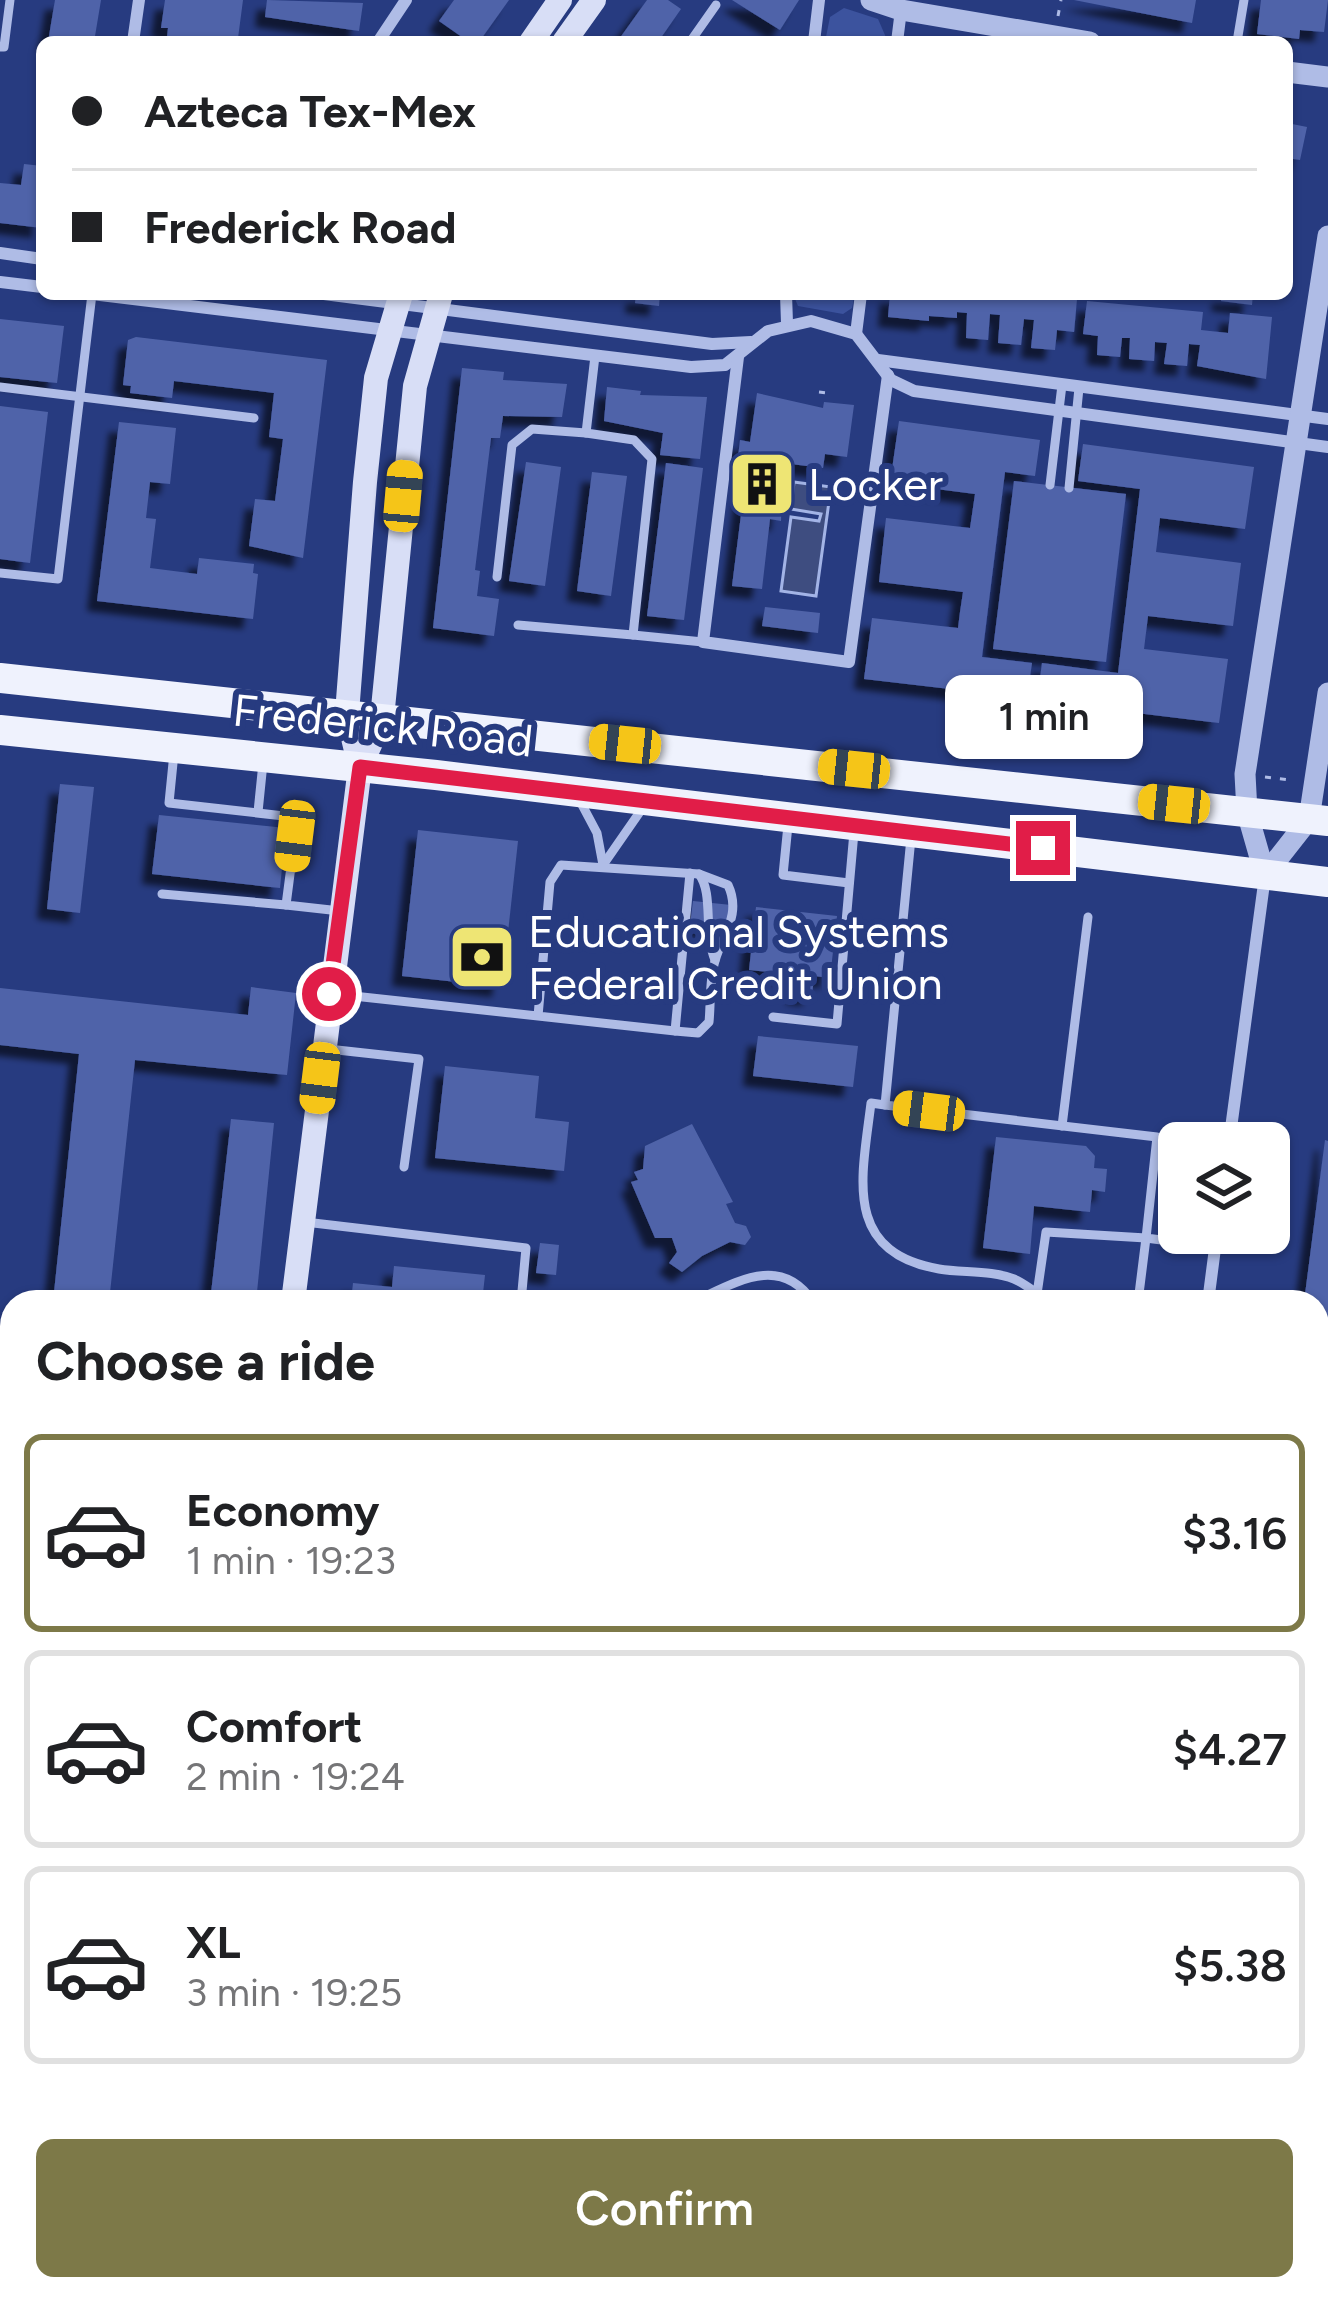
<!DOCTYPE html>
<html lang="en">
<head>
<meta charset="utf-8">
<style>
	:root { --surface:#fff; --page:#f2f2f2; --text:#202124; --muted:#757577; --line:#e0e0e0; --accent:#7d7948 }
	body { margin:0; font-family:Figtree,sans-serif; background:var(--page); color:var(--text); height:100vh; display:flex; flex-direction:column; font-size:45px; white-space:nowrap }
	* { box-sizing:border-box; margin:0 }
	p { font-size:39px; color:var(--muted) }
	.icon { flex:none; width:66px; height:66px; fill:none; stroke:currentColor; stroke-width:2; stroke-linecap:round; stroke-linejoin:round }
	.map { position:relative; flex:1; overflow:hidden }
	.sheet { position:absolute; left:0px; top:1290px; width:1329px; height:1011px; display:flex; flex-direction:column; background:var(--surface); border-radius:36px 36px 0 0; box-shadow:0 3px 9px #0004 }
	.sheet>* { flex:none }
	.banner { position:absolute; left:36px; top:36px; width:1257px; height:264px; border-radius:18px; box-shadow:0 3px 9px #0004; display:grid; align-content:center; height:264px; padding:0 36px; background:var(--surface) }
	.fabs { position:absolute; left:1158px; top:1122px; display:grid; gap:24px }
	.fabs a { display:grid; place-items:center; width:132px; height:132px; border-radius:18px; background:var(--surface); box-shadow:0 3px 9px #0004; font-size:60px }
	.end { position:absolute; width:54px; height:54px; margin:-27px; border:15px solid #e11d48; background:#fff; box-shadow:0 0 0 6px #fff }
	.from { border-radius:50% }
	.bubble { position:absolute; height:84px; border-radius:18px; background:var(--surface); box-shadow:0 3px 9px #0004; font-size:39px; font-weight:600; line-height:84px; text-align:center }
	.car { position:absolute; width:36px; height:72px; margin:-36px -18px; border-radius:15px; box-shadow:0 0 9px 3px #0007; background:linear-gradient(#f5c518 24%,#345 0 40%,#f5c518 0 76%,#345 0 86%,#f5c518 0) }
	.banner b { display:flex; align-items:center; gap:42px; height:114px; font-size:45px }
	.banner b+b { border-top:3px solid var(--line) }
	.banner i { width:30px; height:30px; background:var(--text) }
	ul { padding:0; list-style:none }
	li { display:flex; align-items:center; gap:36px; height:198px; margin:0 24px 18px; padding:0 12px; border:6px solid var(--line); border-radius:18px }
	li div { flex:1 }
	li b { display:block; font-size:45px }
	li em { font-style:normal; font-weight:600 }
	li.on { border-color:var(--accent) }
	li>.icon { width:108px; height:108px; stroke-width:1.5 }
	h2 { padding:0 36px; font-size:54px; line-height:144px }
	.primary-button { display:flex; gap:24px; margin-top:auto; padding:24px 36px }
	.primary-button a { flex:1; height:138px; border-radius:18px; background:var(--accent); color:#fff; font-size:48px; font-weight:600; line-height:138px; text-align:center }
	.map>svg:first-child { display:block }
</style>
</head>
<body>
<div class="map">
<svg width="1328" height="2299" viewBox="0 0 1328 2299">
	<defs>
		<filter id="shadow"><feDropShadow dx="-10" dy="10" stdDeviation="3" flood-color="#0009"/></filter>
	</defs>
	<rect width="100%" height="100%" fill="#273b80"/>
	<g fill="#3c539e">
		<polygon points="844,8 878,19 888,42 825,42 830,17"/>
		<polygon points="793,294 855,294 852,308 843,314 798,306"/>
		<polygon points="1317,1398 1328,1401 1328,1501 1317,1489"/>
		<polygon points="1328,1625 1328,1858 1317,1863 1317,1668"/>
	</g>
	<polygon fill="#3e4d80" stroke="#a3b4e6" stroke-width="3" points="794,482 831,487 816,596 781,591 791,517 819,521 821,514 791,509"/>
	<g fill="none" stroke-linecap="round" stroke-linejoin="round">
		<polyline stroke="#a3b4e6" stroke-width="6" points="1317,1854 1328,1851"/>
	</g>
	<g fill="#5064a9" filter="url(#shadow)">
		<polygon points="55,0 101,0 94,42 48,42"/>
		<polygon points="165,0 243,0 238,38 200,42 167,37 168,28 161,28"/>
		<polygon points="267,0 363,3 359,31 265,17"/>
		<polygon points="454,0 509,0 479,42 469,42 439,21"/>
		<polygon points="647,0 668,0 681,9 658,42 617,42"/>
		<polygon points="732,0 799,0 780,30"/>
		<polygon points="1074,0 1196,0 1192,23"/>
		<polygon points="1261,0 1328,0 1324,32 1300,30 1299,39 1257,34"/>
		<polygon points="1287,123 1307,127 1300,160 1287,158"/>
		<polygon points="24,164 42,166 42,228 0,223 0,183 21,185"/>
		<polygon points="636,294 660,294 659,306 635,303"/>
		<polygon points="890,294 1077,299 1074,332 1057,330 1055,350 1031,348 1034,320 1024,319 1021,345 998,343 1000,315 990,314 988,340 966,338 967,313 957,312 957,318 929,316 929,321 888,317"/>
		<polygon points="1222,294 1253,294 1252,305 1221,301"/>
		<polygon points="1087,301 1203,312 1201,330 1228,333 1230,313 1272,317 1266,379 1197,366 1200,345 1189,344 1187,366 1164,364 1167,343 1155,342 1154,361 1129,359 1130,338 1122,338 1120,357 1097,355 1098,336 1083,334"/>
		<polygon points="0,319 64,326 57,383 0,377"/>
		<polygon points="136,337 327,360 303,558 249,546 255,499 275,501 283,439 269,437 274,393 174,381 172,398 130,393 131,386 123,385 128,340"/>
		<polygon points="462,368 504,372 503,380 567,384 562,417 503,416 500,438 491,438 475,570 480,571 477,596 499,599 494,636 433,628"/>
		<polygon points="607,387 641,391 640,395 707,397 700,459 660,455 663,433 604,421"/>
		<polygon points="757,393 823,408 824,402 854,405 847,457 825,454 823,468 783,463 781,521 770,519 762,589 732,586 747,467 737,466 740,440 750,442"/>
		<polygon points="0,406 48,412 30,563 0,559"/>
		<polygon points="899,421 1040,440 1035,476 1005,472 982,657 1032,663 1027,698 864,679 872,618 958,628 960,612 963,592 879,582 886,518 970,528 975,494 890,483"/>
		<polygon points="119,422 176,428 170,484 150,482 146,518 156,519 150,568 197,574 199,558 254,564 253,573 258,574 253,619 97,601"/>
		<polygon points="1083,444 1254,467 1245,529 1160,518 1156,552 1241,563 1233,626 1148,616 1144,649 1228,659 1219,723 1037,701 1042,663 1118,673 1140,489 1078,481"/>
		<polygon points="526,462 561,467 545,586 509,581"/>
		<polygon points="666,463 703,468 684,620 647,616"/>
		<polygon points="592,472 627,476 611,596 577,591"/>
		<polygon points="1014,481 1126,494 1106,662 993,649"/>
		<polygon points="765,607 820,613 818,633 762,626"/>
		<polygon points="60,784 94,787 80,913 47,909"/>
		<polygon points="159,815 286,828 280,888 152,874"/>
		<polygon points="418,830 518,841 502,987 402,976"/>
		<polygon points="693,901 731,905 729,930 690,925"/>
		<polygon points="756,907 837,916 830,978 814,976 812,996 796,994 798,975 749,970"/>
		<polygon points="251,987 296,993 287,1075 135,1060 109,1302 53,1302 79,1054 0,1045 0,988 248,1015"/>
		<polygon points="758,1036 858,1046 853,1087 753,1076"/>
		<polygon points="445,1066 539,1076 535,1118 569,1122 564,1171 435,1158"/>
		<polygon points="231,1119 274,1123 256,1302 210,1302"/>
		<polygon points="692,1124 733,1202 726,1204 735,1223 746,1226 751,1237 745,1245 730,1242 702,1256 682,1272 669,1263 677,1252 672,1238 655,1238 631,1182 638,1180 634,1172 643,1169 645,1146"/>
		<polygon points="996,1137 1086,1146 1095,1156 1094,1168 1107,1169 1105,1192 1092,1190 1090,1212 1034,1206 1030,1254 983,1248"/>
		<polygon points="1325,1140 1328,1141 1328,1388 1317,1386 1317,1302 1304,1302"/>
		<polygon points="540,1243 559,1245 556,1275 536,1273"/>
		<polygon points="394,1266 485,1275 482,1302 351,1302 353,1283 392,1287"/>
		<polygon points="271,2289 461,2289 480,2299 266,2299"/>
		<polygon points="858,2289 898,2289 893,2299 877,2299"/>
	</g>
	<g fill="none" stroke-linecap="round" stroke-linejoin="round">
		<g stroke="#afbce6" stroke-width="3" stroke-dasharray="6 9" stroke-linecap="butt">
			<polyline points="1058,16 1061,0"/>
			<polyline points="819,392 827,393"/>
			<polyline points="1265,777 1291,780"/>
			<polyline points="0,2275 12,2250"/>
		</g>
		<g stroke="#afbce6" stroke-width="9">
			<polyline points="690,42 716,5"/>
			<polyline points="1237,42 1244,0"/>
			<polyline points="0,47 4,47 10,0"/>
			<polyline points="0,387 254,418"/>
			<polyline points="1050,485 1062,385"/>
			<polyline points="1069,488 1079,388"/>
			<polyline points="0,573 58,579 92,294"/>
			<polyline points="497,577 512,445 532,429 586,433"/>
			<polyline points="518,625 633,635 652,459 634,440 586,433 595,356"/>
			<polyline points="633,635 703,642"/>
			<polyline points="174,753 169,803 284,816 295,836 286,905 340,911"/>
			<polyline points="580,801 597,833 603,865"/>
			<polyline points="258,812 263,763"/>
			<polyline points="788,825 783,875 849,883"/>
			<polyline points="911,838 885,1105 1157,1137 1146,1238 1215,1247"/>
			<polyline points="603,865 644,806"/>
			<path d="M699,874c15,20 4,57 16,86"/>
			<polyline points="162,894 286,905"/>
			<path d="M335,994l340,37 23,2 11,-11c2,-19 0,-42 6,-61 7,-26 27,-46 13,-76l-29,-11 -138,-9 -11,17 -12,134"/>
			<polyline points="773,1017 837,1024 854,832"/>
			<polyline points="675,1031 690,873"/>
			<polyline points="328,1049 419,1059 404,1167"/>
			<path d="M885,1105l-14,-2c-9,74 -29,149 68,166 23,4 53,1 75,10 15,6 25,19 41,23"/>
			<polyline points="1062,1126 1088,917"/>
			<polyline points="305,1222 526,1248 521,1302"/>
			<polyline points="1037,1294 1046,1232 1146,1238 1138,1302"/>
			<path d="M693,1302c42,-19 87,-49 120,0"/>
			<polyline points="1317,1973 1328,1944"/>
			<polyline points="1317,2102 1328,2107"/>
			<polyline points="1317,2180 1328,2146"/>
			<polyline points="274,2289 293,2299"/>
			<polyline points="1222,2289 1230,2299"/>
			<polyline points="1270,2299 1274,2289"/>
		</g>
		<g stroke="#afbce6" stroke-width="12">
			<polyline points="133,42 139,0"/>
			<polyline points="378,42 406,0"/>
			<polyline points="814,42 819,0"/>
			<polyline points="897,42 901,10"/>
			<polyline points="0,253 42,259"/>
			<polyline points="0,282 42,287"/>
			<polyline points="92,294 691,367 725,365 768,331 811,321 856,334 891,380 914,391 1328,447"/>
			<polyline points="324,294 712,344 751,342"/>
			<polyline points="786,294 787,323"/>
			<polyline points="856,334 861,294"/>
			<polyline points="738,357 703,642 849,662 888,375"/>
			<polyline points="878,360 1328,419"/>
			<polyline points="1229,1143 1265,876"/>
			<polyline points="1208,1302 1217,1233"/>
			<polyline points="0,1361 12,1362"/>
		</g>
		<g stroke="#afbce6" stroke-width="21">
			<polyline points="871,0 901,10 1090,42"/>
			<polyline points="1287,72 1328,77"/>
			<polyline points="1265,875 1247,812 1245,774 1328,236"/>
			<polyline points="1265,875 1309,819 1328,693"/>
		</g>
		<g stroke="#d8def6" stroke-width="24">
			<polyline points="531,42 560,0"/>
			<polyline points="564,42 594,0"/>
			<polyline points="360,767 347,713 365,482 376,378 401,294"/>
			<polyline points="293,1302 360,767 382,718 415,386 441,294"/>
			<polyline points="0,2198 12,2173"/>
			<polyline points="628,2289 649,2299"/>
			<polyline points="125,2299 130,2289"/>
		</g>
		<g stroke="#eff2fd" stroke-width="30">
			<polyline points="0,678 1328,821"/>
			<polyline points="0,730 436,775 1328,882"/>
		</g>
		<g stroke="#fff" stroke-width="10">
			<g id="rail">
				<polyline points="0,1796 12,1801"/>
				<polyline points="0,1840 12,1846"/>
				<polyline points="0,1907 12,1913"/>
				<polyline points="746,2289 766,2299"/>
				<polyline points="774,2289 794,2299"/>
				<polyline points="869,2289 889,2299"/>
				<polyline points="965,2289 985,2299"/>
			</g>
		</g>
		<use href="#rail" stroke="#273b80" stroke-width="6" stroke-dasharray="18" stroke-linecap="butt"/>
	</g>
	<g fill="none" stroke-linecap="round" stroke-linejoin="round">
		<polyline stroke="#e11d48" stroke-width="15" points="329,994 360,767 1043,848"/>
	</g>
	<defs>
		<g id="building-square" transform="scale(3.45)"><rect x="-9" y="-9" width="18" height="18" rx="4" fill="#eee574" stroke="#273b80"/><path d="M-4-6H4V6H1V3H-1V6H-4ZM-2.5-4.3h1.7v1.8h-1.7ZM.8-4.3h1.7v1.8H.8ZM-2.5-1h1.7V.8h-1.7ZM.8-1h1.7V.8H.8Z" fill="#111"/></g>
		<g id="bank-square" transform="scale(3.45)"><rect x="-9" y="-9" width="18" height="18" rx="4" fill="#eee574" stroke="#273b80"/><path d="M-6-4H6V4H-6ZM0-2.3a2.3 2.3 0 1 0 0 4.6a2.3 2.3 0 1 0 0-4.6Z" fill="#111"/></g>
	</defs>
	<g fill-rule="evenodd">
		<use href="#building-square" x="762" y="484"/>
		<use href="#bank-square" x="482" y="957"/>
	</g>
	<g text-anchor="middle" stroke-width="12" stroke-linejoin="round" paint-order="stroke">
		<g font-size="45" fill="#fff" stroke="#273b80" text-anchor="start">
			<text x="808" y="500">Locker</text>
			<text x="528" y="947">Educational Systems<tspan x="528" dy="52">Federal Credit Union</tspan></text>
		</g>
		<g font-size="45" fill="#fff" stroke="#273b80">
			<text transform="translate(383 725) rotate(6)" y="16">Frederick Road</text>
		</g>
	</g>
</svg>
<div class="fabs">
<a><svg class="icon" aria-label="layers" viewBox="0 0 24 24"><path d="M12 4l9 5-9 5-9-5zM3 14l9 5 9-5"/></svg></a>
</div>
<i class="end from" style="left:329px;top:994px"></i>
<i class="end" style="left:1043px;top:848px"></i>
<div class="bubble" style="left:945px;top:675px;width:198px">1 min</div>
<i class="car" style="left:403px;top:496px;rotate:5deg"></i>
<i class="car" style="left:625px;top:744px;rotate:276deg"></i>
<i class="car" style="left:854px;top:769px;rotate:276deg"></i>
<i class="car" style="left:1174px;top:804px;rotate:276deg"></i>
<i class="car" style="left:295px;top:836px;rotate:187deg"></i>
<i class="car" style="left:320px;top:1078px;rotate:187deg"></i>
<i class="car" style="left:929px;top:1111px;rotate:277deg"></i>
<div class="banner">
<b><i class="from"></i>Azteca Tex-Mex</b>
<b><i></i>Frederick Road</b>
</div>
<section class="sheet">
<h2>Choose a ride</h2>
<ul>
<li class="on"><svg class="icon" aria-label="car" viewBox="0 0 24 24"><path d="M5 17H2v-5l4-1 3-4h7l3 4 3 1v5h-3M9 17h6M6 11h13"/><circle cx="7" cy="17" r="2"/><circle cx="17" cy="17" r="2"/></svg><div><b>Economy</b><p>1 min · 19:23</p></div><em>$3.16</em></li>
<li><svg class="icon" aria-label="car" viewBox="0 0 24 24"><path d="M5 17H2v-5l4-1 3-4h7l3 4 3 1v5h-3M9 17h6M6 11h13"/><circle cx="7" cy="17" r="2"/><circle cx="17" cy="17" r="2"/></svg><div><b>Comfort</b><p>2 min · 19:24</p></div><em>$4.27</em></li>
<li><svg class="icon" aria-label="car" viewBox="0 0 24 24"><path d="M5 17H2v-5l4-1 3-4h7l3 4 3 1v5h-3M9 17h6M6 11h13"/><circle cx="7" cy="17" r="2"/><circle cx="17" cy="17" r="2"/></svg><div><b>XL</b><p>3 min · 19:25</p></div><em>$5.38</em></li>
</ul>
<div class="primary-button"><a>Confirm</a></div>
</section>
</div>
</body>
</html>
